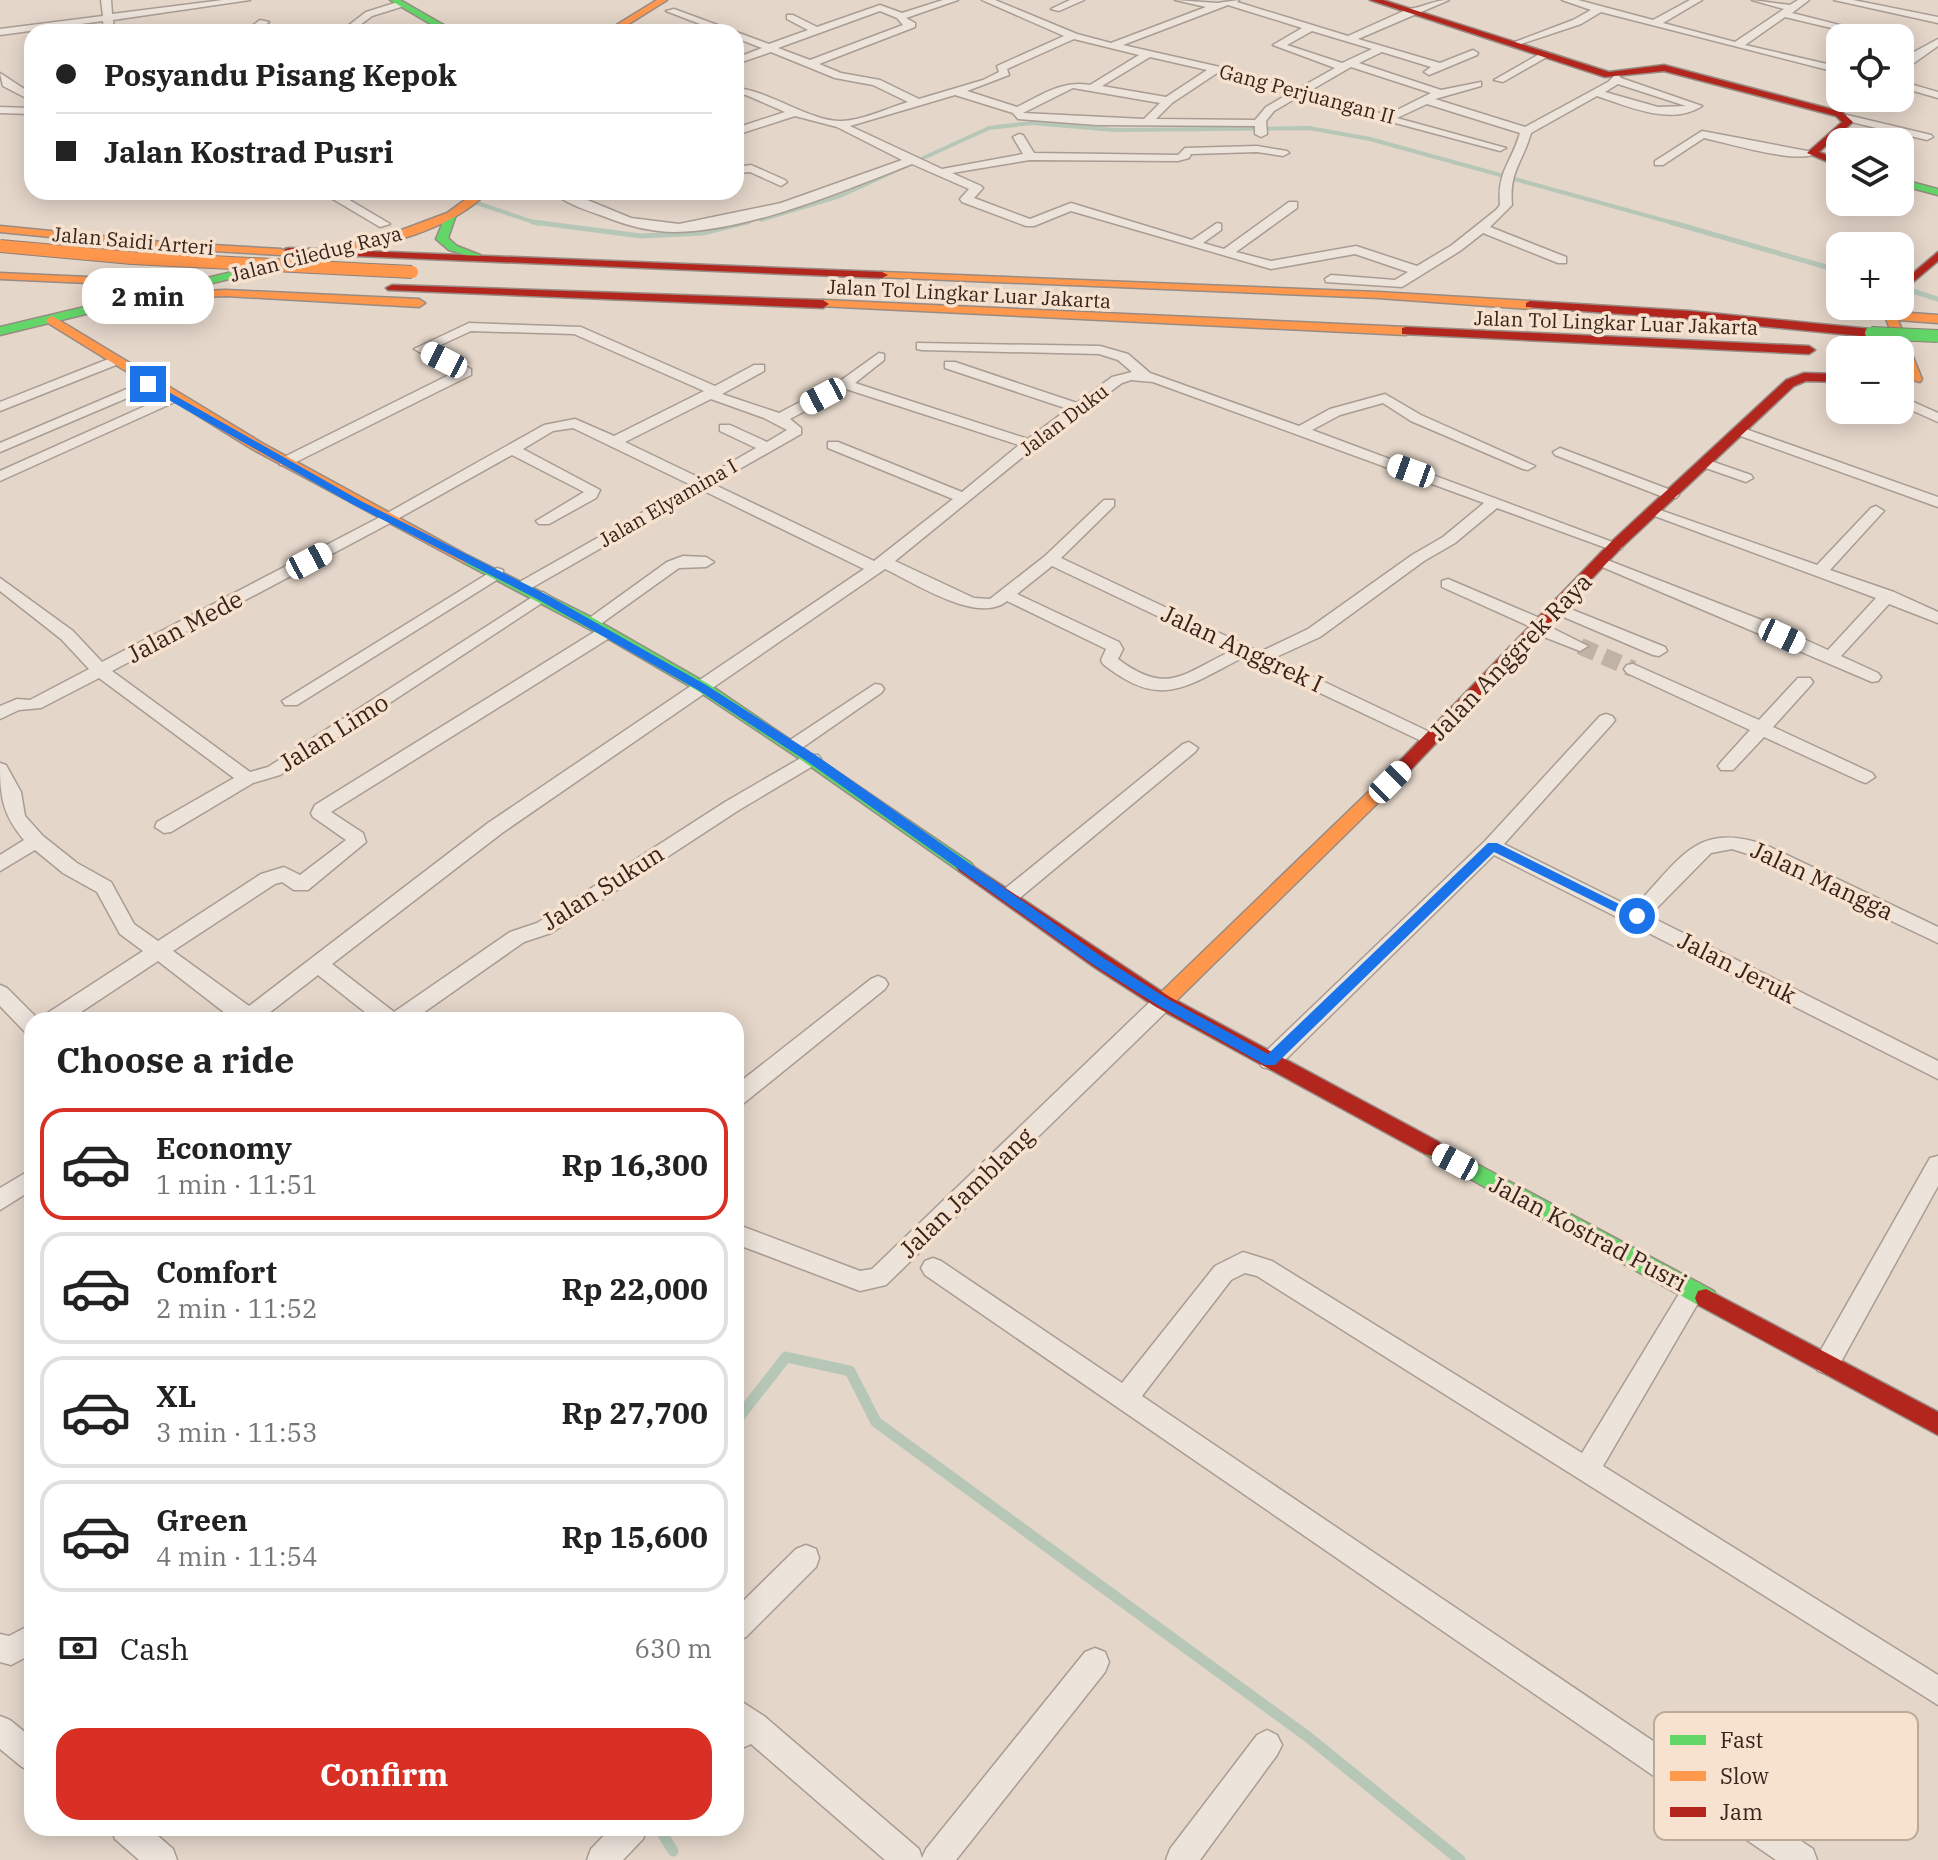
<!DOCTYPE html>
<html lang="en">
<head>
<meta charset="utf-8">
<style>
	:root { --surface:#fff; --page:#f2f2f2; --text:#222; --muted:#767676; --line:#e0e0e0; --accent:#d93025 }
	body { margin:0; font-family:"IBM Plex Serif",serif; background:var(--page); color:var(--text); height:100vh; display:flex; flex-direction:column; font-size:30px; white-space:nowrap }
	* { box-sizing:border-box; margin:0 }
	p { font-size:26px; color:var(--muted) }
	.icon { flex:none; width:44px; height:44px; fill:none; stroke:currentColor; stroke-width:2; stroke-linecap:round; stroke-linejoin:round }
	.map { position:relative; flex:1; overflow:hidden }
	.drawer { position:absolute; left:24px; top:1012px; width:720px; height:824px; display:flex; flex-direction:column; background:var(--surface); border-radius:24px; box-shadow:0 4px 20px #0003 }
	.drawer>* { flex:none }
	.top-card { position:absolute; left:24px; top:24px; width:720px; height:176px; border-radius:24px; box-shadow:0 4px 20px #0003; display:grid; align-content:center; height:176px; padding:0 32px; background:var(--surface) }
	.tools { position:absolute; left:1826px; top:24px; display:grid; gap:16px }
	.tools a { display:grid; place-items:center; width:88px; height:88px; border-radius:16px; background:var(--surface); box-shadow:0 4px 20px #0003; font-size:40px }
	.end { position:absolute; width:36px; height:36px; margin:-18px; border:10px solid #1a73e8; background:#fff; box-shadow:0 0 0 4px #fff }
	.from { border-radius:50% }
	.bubble { position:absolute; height:56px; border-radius:24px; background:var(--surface); box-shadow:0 4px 20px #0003; font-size:26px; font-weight:700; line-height:56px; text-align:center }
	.car { position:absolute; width:24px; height:48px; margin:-24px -12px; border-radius:10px; box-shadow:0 0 6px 2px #0007; background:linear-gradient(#fff 24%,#345 0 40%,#fff 0 76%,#345 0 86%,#fff 0) }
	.top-card b { display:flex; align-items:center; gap:28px; height:76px; font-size:30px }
	.top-card b+b { border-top:2px solid var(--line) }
	.top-card i { width:20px; height:20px; background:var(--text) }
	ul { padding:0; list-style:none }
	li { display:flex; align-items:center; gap:24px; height:112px; margin:0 16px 12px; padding:0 16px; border:4px solid var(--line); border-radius:24px }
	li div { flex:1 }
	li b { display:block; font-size:30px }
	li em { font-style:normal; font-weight:700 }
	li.active { border-color:var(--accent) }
	li>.icon { width:72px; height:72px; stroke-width:1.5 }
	h2 { padding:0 32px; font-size:36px; line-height:96px }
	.pay { display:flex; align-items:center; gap:20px; height:88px; padding:0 32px; font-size:30px }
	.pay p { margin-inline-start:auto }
	.cta { display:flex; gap:16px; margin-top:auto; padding:16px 32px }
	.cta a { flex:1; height:92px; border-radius:24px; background:var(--accent); color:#fff; font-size:32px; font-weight:700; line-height:92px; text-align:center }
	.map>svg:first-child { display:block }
</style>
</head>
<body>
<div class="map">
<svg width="1938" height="1860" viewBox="0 0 1938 1860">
	<rect width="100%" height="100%" fill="#e4d6c9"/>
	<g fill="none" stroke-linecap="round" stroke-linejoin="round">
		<g stroke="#b6c7b8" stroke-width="4">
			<polyline points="430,192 439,195"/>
			<polyline points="477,203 539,224"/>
			<polyline points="761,220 840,196 989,128 1032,123 1114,130 1309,128 1370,139 1677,224"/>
			<polyline points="739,224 749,222"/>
		</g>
		<g stroke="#b6c7b8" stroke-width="5">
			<polyline points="533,222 641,236 703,233 747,222"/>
			<polyline points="1670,222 1840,271"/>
			<polyline points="1900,287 1938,299"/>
		</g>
		<g stroke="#b6c7b8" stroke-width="11">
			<polyline points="736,1421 786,1357 850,1371 876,1422 1308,1737 1460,1860"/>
			<polyline points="659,1828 673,1851"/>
		</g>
		<polyline stroke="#c1b2a6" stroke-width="17" stroke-dasharray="17 9" stroke-linecap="butt" points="1580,646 1633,669"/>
		<g stroke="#a99c93" stroke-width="3">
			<g id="street">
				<polygon points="101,0 111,0 112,14 223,0 250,0 113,20 114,32 104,32 103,21 0,35 0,29 103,16"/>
				<path d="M943,0h15l-52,18 9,5v4l-96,37 22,9 39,7 39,19 64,-19 16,-8 -2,-6 67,-30 -82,-36h13l82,34 34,9 95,-36 -31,-7 42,3 22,-3 -2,2 111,34 60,-27c14,-1 25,-9 41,-9l-91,39 82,24 33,-13 5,3 -1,2 -48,20 -5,-3 7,-5 -49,-15 -23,11 82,27 40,-8v4l-46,13 90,28 83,-45 9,-9 4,5 81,28c-30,20 -73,1 -105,-10l-66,37c-9,31 -22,38 -19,72l-22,22 76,30v6h-8l-75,-30 -23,18 -58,36 -76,-5 -1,-3 6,-4 64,5 13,-8 -53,-18 -84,15 -200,-58 -37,15h-8l-64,-24 -2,-3 9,-10 -57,-25c-69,27 -162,67 -237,68 -24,0 -50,-7 -72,-16 -17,-6 -37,-12 -50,-24h15l63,26 48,6 102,-21 121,-43 -65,-33 -42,-11 -59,19v-7l49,-16 -39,-17 -10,-1v-6c32,2 77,35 106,33 21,-1 46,-13 66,-19l-35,-17 -38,-7 -64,-26 -35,12v-6l26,-10 -26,-10v-6h-15l-55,-21 8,-2 95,35 39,-14 -21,-11v-4h6l24,12 63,-22 22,8zM1228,5l74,23 -29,17 62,23 -39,22 -76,-23 -97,-22zM880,11l17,7 6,7 -93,35 -32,-12zM1312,31l60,18 -30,14 -55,-18zM1074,39l65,16 -49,30c-28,-5 -48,10 -73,22l-50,-16 42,-16 -2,-6zM1150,57l57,13 -41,27 -64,-11zM1351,67l80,26 -44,22 -81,-22zM1217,73l71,21 -22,13 -11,13 -99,-1 16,-16zM1618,84l68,22 -28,1 -53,-15zM1073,88l87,15 -16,16 -121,-6zM955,95l58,18 5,6 79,6 158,1v8l6,3 6,-3 -1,-13 8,-10 24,-14 202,54 6,-3 -109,-30 30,-14 93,29c-9,31 -23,38 -20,72l-4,5 -44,35 -35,21 -61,-20 -85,15 -35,-9 61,-44v-6h-8l-65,47 -21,-6 18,-13v-6l-4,-1 -25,17 -121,-37 -41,16 -56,-21 9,-10 -2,-2 -29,-13 78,-13 148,1 11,-3 2,-4 66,-2 26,4 6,-3 -2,-2 -30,-5 -72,2 -7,7 -144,-2 -11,-18 -4,-1 -6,3 10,17 -81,15 -92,-43z"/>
				<polygon points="1070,0 1084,0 1059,11 1051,9"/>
				<polygon points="1562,0 1578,0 1653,20 1690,0 1702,0 1663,23 1735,42 1784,9 1752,0 1790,5 1798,0 1809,0 1792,13 1891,38 1873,38 1785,17 1745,45 1840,67 1840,73 1601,12 1581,24 1515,46 1515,42 1573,20 1591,10"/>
				<polygon points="1834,0 1853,0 1938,17 1938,23"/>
				<polygon points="401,1 404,6 372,16 351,32 340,32 366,12"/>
				<polygon points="260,20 269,22 256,32 244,32"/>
				<polygon points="1938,39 1938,46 1900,73 1900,65 1914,52"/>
				<polygon points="1543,52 1552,54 1503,82 1494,80"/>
				<polygon points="0,73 32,94 32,101 3,86"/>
				<polygon points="1900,81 1938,92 1938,98 1900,87"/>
				<polygon points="0,107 32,108 32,114 0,113"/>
				<polygon points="1847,115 1931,135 1933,137 1927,140 1843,120 1842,118"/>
				<path d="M1702,131l116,22c-20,12 -90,-10 -114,-15l-41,27h-8v-4z"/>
				<polygon points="751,165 785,180 787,182 781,186 750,172 736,173 736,167"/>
				<polygon points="321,192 336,192 390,224 380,227"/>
				<path d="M469,323l112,4 134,59 39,-21h10v6l-42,23 57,19 61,-32 39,-28 5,1v6l-29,23 173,56 40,-30 -123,-41v-6h10l122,41 35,-26 20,-5 -14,-12 -19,-6 -177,-4 -5,-1v-6l183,3 28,8 22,19 149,53 31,-17 55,-15 36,21 114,51 -7,4 -5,-1 -112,-48 -28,-18 -43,12 -28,15 311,116 -2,3h-12l-112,-41 -42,35 -31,18 -104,76 -46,21 164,78 3,4 -9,6 -188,-89c-58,29 -82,54 -141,7l-2,-4 5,-11 -99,-48c-29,24 -92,-18 -122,-32l-383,264 -170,131 62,48 116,-80 27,-9 188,-121 81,-47h12l3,4 -3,4 -79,47 -188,123 -27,9 -111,78h-38l-57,-45 -58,45h-26l-76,-59 -89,59h-27l4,-6 97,-63 -23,-17 -23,-42 -34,-19 -28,-23 -35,21v-16l24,-15c-22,-26 -24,-44 -24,-77l6,2 15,27 4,24 18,20 34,27 34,19 23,42 24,17 103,-67 23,-7 16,8 46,-35 -33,-23 -2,-4 4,-8 284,-176h12l2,4 -2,4 -280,175 32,21 3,9 -58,48h-14l-12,-8 -7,2 -102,67 76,55 239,-183 376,-254 -162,-79 -174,100h-12v-6l175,-99 -118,-57 -20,3 -30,18 77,41 -4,8 -47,26h-10l-3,-3 48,-29 -72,-37 -120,67 -280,149 138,101 18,-5 269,-173 6,-2 8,5 -271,178 -27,8 -82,49 -7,1 -9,-6 2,-5 77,-44 -135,-100 -58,30 -22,2 -19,9v-13l17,-7 13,1 59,-31 -28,-30 -61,-48v-13l73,53 29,31 280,-146 162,-91 31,-6 39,17 90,-45 -130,-57 -103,-3 -39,18 39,20v6l-181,90h-10v-6l175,-87 -41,-23zM1131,380l22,2 331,121 -41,34 -31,18 -104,74 -48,23 -199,-94 53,-52v-6h-10l-59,56 -55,43 -16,-1 -79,-37 140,-114 87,-64zM846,389l173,56 -57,47 -124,-50h-10v6l125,51 -79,62 -161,-77 88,-50v-6l-11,-9zM711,399l53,19 23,12 -20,12 -37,-17h-10v6l36,17 -54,31 -77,-37zM1052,566l179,85c-48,23 -64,45 -113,8l5,-10 -4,-7 -102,-48z"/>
				<polygon points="111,358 116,359 116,365 0,411 0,402"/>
				<polygon points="148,380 155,384 153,387 0,452 0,443"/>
				<polygon points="172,394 179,398 177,401 0,481 0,471"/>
				<polygon points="1900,396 1938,413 1938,422 1900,405"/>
				<polygon points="1740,427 1938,497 1938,507 1735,434 1733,431"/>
				<polygon points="1560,448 1676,492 1679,495 1676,498 1666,498 1555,455 1553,452"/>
				<polygon points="1705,459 1751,475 1753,478 1746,482 1700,466 1700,460"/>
				<polygon points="1876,506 1884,511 1881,514 1830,570 1894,592 1938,612 1938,623 1889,604 1841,656 1878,673 1881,677 1878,681 1872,682 1593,563 1601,558 1607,560 1764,621 1828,650 1876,598 1644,512 1647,509 1657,509 1817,565 1871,508"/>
				<polygon points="683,556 706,557 714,562 706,567 679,568 595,628 589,629 581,624 667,562"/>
				<polygon points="497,568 503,570 503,576 297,705 285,705 282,701"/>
				<polygon points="1448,579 1549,622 1550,627 1588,646 1580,651 1534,633 1533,628 1442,587 1442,581"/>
				<polygon points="1558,604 1665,647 1667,651 1659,656 1653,655 1552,612 1550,609 1552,606"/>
				<polygon points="1633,664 1759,720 1798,678 1810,678 1813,682 1810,686 1773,727 1872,773 1875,777 1866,783 1860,781 1764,737 1733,770 1721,770 1718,766 1721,762 1750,730 1627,673 1624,669 1627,665"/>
				<polygon points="875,684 881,685 884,689 881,693 799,750 787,750 784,746 787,742"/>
				<path d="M1606,714l6,2 3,4 -3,4 -108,120 129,64c47,-47 62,-89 135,-62l170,81v16l-184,-87 -22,-7 -21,4 -62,63 289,145v18l-444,-224 -216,212 -8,2 -8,-2 -3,-6 3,-6 223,-214 115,-125z"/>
				<polygon points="1189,742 1198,748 1195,752 1016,901 1002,901 999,896 1002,891 1183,744"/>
				<polygon points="878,976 885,979 888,984 885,989 744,1103 736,1106 736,1085 871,979"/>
				<polygon points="0,985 7,988 39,1020 32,1020 32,1034 25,1032 0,1006"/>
				<polygon points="1163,994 1170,996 1173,1002 1170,1008 886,1285 860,1291 736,1244 736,1224 860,1271 872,1269 1156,996"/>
				<polygon points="1938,1156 1938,1186 1836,1371 1827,1374 1818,1371 1815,1363 1818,1355 1930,1158"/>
				<polygon points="32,1169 32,1190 0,1210 0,1188"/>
				<polygon points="1243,1252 1272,1261 1582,1453 1685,1284 1693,1281 1701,1284 1705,1291 1701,1298 1603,1466 1938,1675 1938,1705 1257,1276 1245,1273 1231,1280 1142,1396 1813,1849 1817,1860 1776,1860 925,1275 921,1268 925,1261 933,1258 941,1261 1122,1383 1215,1266"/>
				<polygon points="806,1545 816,1549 819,1558 816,1567 746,1637 736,1641 736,1608 796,1549"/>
				<polygon points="32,1624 32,1654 11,1665 0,1662 0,1634 9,1636"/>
				<polygon points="1095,1648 1105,1652 1109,1662 1105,1672 956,1860 885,1860 751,1744 736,1751 736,1698 764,1716 919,1849 922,1858 926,1849 1085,1652"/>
				<polygon points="0,1716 10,1720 32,1738 32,1772 22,1767 0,1749"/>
				<polygon points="1267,1730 1277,1735 1282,1745 1277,1755 1200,1860 1166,1860 1170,1849 1257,1735"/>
				<polygon points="111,1828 149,1828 173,1849 177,1860 139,1860 115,1839"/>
				<polygon points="611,1828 647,1828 643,1839 623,1860 587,1860 591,1849"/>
			</g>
		</g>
		<g stroke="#988b83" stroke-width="3">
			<g id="fast">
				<polygon points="390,0 400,0 456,32 444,32"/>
				<polygon points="1900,179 1938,189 1938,195 1900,185"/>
				<polygon points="451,212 456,215 448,238 457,246 480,255 480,259 449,250 436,239 446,215"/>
				<polygon points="295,257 301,260 299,262 0,335 0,327"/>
				<polygon points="469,556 593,618 710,685 971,863 974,867 971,871 959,871 797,757 698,691 612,641 464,563 462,560"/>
				<polygon points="1432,1140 1714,1291 1717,1298 1714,1305 1706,1307 1698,1305 1425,1154 1422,1148 1425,1142"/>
			</g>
		</g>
		<g stroke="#988b83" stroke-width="3">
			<g id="slow">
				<polygon points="657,0 667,0 616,32 605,32"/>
				<path d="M476,192h12c-48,48 -129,56 -193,71l-6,-3 102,-26 56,-21z"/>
				<polygon points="0,226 162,242 281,249 287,252 281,255 162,248 0,232"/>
				<polygon points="882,272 1378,292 1530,301 1536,305 1530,309 1378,298 878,277 878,273"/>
				<polygon points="0,273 177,281 183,284 177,287 0,279"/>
				<polygon points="226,290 419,299 425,303 419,307 226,296 149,299 143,296 149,293"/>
				<polygon points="823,300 1406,327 1412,331 1406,335 819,306 819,302"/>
				<polygon points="1897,312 1938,315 1938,323 1898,320 1922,379 1920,382 1910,379 1886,319"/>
				<polygon points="52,316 262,443 476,560 474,563 464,563 252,449 48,323 46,320"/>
				<polygon points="1395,771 1403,776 1401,780 1170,1007 1156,1007 1154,1002 1156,997 1389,772"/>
			</g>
		</g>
		<g stroke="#988b83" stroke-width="3">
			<g id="jam">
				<polygon points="1370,0 1383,0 1609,72 1664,65 1842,112 1853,122 1819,152 1840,160 1840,167 1807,153 1842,122 1836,116 1664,71 1605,77"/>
				<polygon points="289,248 882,272 888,275 882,278 285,253 285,249"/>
				<polygon points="1938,252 1938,261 1900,293 1900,284"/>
				<polygon points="392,285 823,300 829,304 823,308 388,290 386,288"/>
				<polygon points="1530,301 1690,311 1871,329 1877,333 1871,337 1690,319 1526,307 1526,303"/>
				<polygon points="1406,327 1809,346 1815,350 1809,354 1402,334 1402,328"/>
				<polygon points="1804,373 1840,374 1840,382 1806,381 1794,386 1620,549 1401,780 1389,780 1387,776 1389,772 1610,543 1786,380"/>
				<polygon points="965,861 1170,997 1439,1142 1442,1148 1439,1154 1432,1156 1425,1154 1156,1007 1094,967 959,871 956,867"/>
				<polygon points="1706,1289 1938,1412 1938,1435 1698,1305 1695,1298 1698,1291"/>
			</g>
		</g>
		<use href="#street" fill="#ece3db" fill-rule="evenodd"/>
		<use href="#fast" fill="#63d668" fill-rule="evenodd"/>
		<use href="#slow" fill="#ff974d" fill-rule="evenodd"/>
		<use href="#jam" fill="#b3261e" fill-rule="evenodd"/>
		<g stroke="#8e817a" stroke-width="14" stroke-linecap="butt">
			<polyline id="fast-bridge" points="1871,333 1938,336"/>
		</g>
		<g stroke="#8e817a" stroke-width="14" stroke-linecap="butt">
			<polyline id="slow-bridge" points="0,246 132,258 412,272"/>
		</g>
		<use href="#fast-bridge" stroke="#63d668" stroke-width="12"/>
		<use href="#slow-bridge" stroke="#ff974d" stroke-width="12"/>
	</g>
	<polygon fill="#1a73e8" points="144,382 151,382 361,501 547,595 706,685 817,756 1105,959 1168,999 1268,1054 1488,843 1497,843 1643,916 1641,920 1632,920 1494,852 1275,1065 1265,1065 1159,1006 1095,966 808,762 698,690 539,600 354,505 144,386"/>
	<g text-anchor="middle" stroke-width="7" stroke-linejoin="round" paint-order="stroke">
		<g font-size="20" fill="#37231b" stroke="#f6e2ce">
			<text transform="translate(1307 94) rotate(15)" y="7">Gang Perjuangan II</text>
			<text transform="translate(133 241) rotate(5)" y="7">Jalan Saidi Arteri</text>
			<text transform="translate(316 254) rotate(-14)" y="7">Jalan Ciledug Raya</text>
			<text transform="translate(969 294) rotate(3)" y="7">Jalan Tol Lingkar Luar Jakarta</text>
			<text transform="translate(1616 323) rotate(2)" y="7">Jalan Tol Lingkar Luar Jakarta</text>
			<text transform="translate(1064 420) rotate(-37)" y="7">Jalan Duku</text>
			<text transform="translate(668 503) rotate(-30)" y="7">Jalan Elyamina I</text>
		</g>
		<g font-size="24" fill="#37231b" stroke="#f6e2ce">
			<text transform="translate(185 627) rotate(-28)" y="8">Jalan Mede</text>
			<text transform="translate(1242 649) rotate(25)" y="8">Jalan Anggrek I</text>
			<text transform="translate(1511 657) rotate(-46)" y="8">Jalan Anggrek Raya</text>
			<text transform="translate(334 733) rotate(-32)" y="8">Jalan Limo</text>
			<text transform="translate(1822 881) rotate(25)" y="8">Jalan Mangga</text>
			<text transform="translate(603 888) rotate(-32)" y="8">Jalan Sukun</text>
			<text transform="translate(1737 968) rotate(27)" y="8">Jalan Jeruk</text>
			<text transform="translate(967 1193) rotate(-44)" y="8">Jalan Jamblang</text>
			<text transform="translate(1588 1234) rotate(28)" y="8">Jalan Kostrad Pusri</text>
		</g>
	</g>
	<rect x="1654" y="1712" width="264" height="128" rx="12" fill="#f6e2ce" stroke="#bda998" stroke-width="2"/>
	<rect x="1670" y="1735" width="36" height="10" fill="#63d668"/>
	<rect x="1670" y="1771" width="36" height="10" fill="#ff974d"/>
	<rect x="1670" y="1807" width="36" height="10" fill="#b3261e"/>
	<g font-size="22" fill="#37231b">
		<text x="1720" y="1748">Fast</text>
		<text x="1720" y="1784">Slow</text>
		<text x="1720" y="1820">Jam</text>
	</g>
</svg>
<div class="tools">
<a><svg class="icon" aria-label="locate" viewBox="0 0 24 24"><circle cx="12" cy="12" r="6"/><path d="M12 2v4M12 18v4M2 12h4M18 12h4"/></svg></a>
<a><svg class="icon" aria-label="layers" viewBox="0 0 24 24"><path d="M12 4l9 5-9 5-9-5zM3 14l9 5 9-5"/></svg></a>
<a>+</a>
<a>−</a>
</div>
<i class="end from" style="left:1637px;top:916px"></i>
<i class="end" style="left:148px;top:384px"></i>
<div class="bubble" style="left:82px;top:268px;width:132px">2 min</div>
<i class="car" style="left:444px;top:360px;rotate:297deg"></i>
<i class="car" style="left:823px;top:396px;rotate:242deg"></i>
<i class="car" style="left:1411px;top:471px;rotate:290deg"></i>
<i class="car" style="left:309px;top:561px;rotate:62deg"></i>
<i class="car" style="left:1782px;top:636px;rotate:115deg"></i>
<i class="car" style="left:1390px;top:782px;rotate:45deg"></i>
<i class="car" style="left:1455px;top:1162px;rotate:298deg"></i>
<div class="top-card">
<b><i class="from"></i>Posyandu Pisang Kepok</b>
<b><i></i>Jalan Kostrad Pusri</b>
</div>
<section class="drawer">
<h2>Choose a ride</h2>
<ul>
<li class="active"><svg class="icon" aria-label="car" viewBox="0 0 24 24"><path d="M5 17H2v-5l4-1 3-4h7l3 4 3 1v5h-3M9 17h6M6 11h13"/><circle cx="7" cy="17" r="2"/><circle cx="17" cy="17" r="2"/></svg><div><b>Economy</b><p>1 min · 11:51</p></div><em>Rp 16,300</em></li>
<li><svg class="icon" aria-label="car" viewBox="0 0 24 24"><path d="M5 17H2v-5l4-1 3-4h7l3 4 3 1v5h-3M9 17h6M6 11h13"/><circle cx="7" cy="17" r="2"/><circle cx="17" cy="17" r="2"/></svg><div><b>Comfort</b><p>2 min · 11:52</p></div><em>Rp 22,000</em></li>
<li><svg class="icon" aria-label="car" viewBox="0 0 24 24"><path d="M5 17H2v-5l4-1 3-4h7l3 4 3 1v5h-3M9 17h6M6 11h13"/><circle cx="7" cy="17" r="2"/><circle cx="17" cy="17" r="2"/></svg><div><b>XL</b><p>3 min · 11:53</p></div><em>Rp 27,700</em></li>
<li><svg class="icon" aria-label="car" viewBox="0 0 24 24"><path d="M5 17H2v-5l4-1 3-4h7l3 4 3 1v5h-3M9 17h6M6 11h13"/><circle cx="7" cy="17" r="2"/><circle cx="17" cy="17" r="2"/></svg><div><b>Green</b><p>4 min · 11:54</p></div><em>Rp 15,600</em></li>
</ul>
<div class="pay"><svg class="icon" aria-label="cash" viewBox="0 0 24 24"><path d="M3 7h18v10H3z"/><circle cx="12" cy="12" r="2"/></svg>Cash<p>630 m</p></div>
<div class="cta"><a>Confirm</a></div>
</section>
</div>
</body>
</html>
